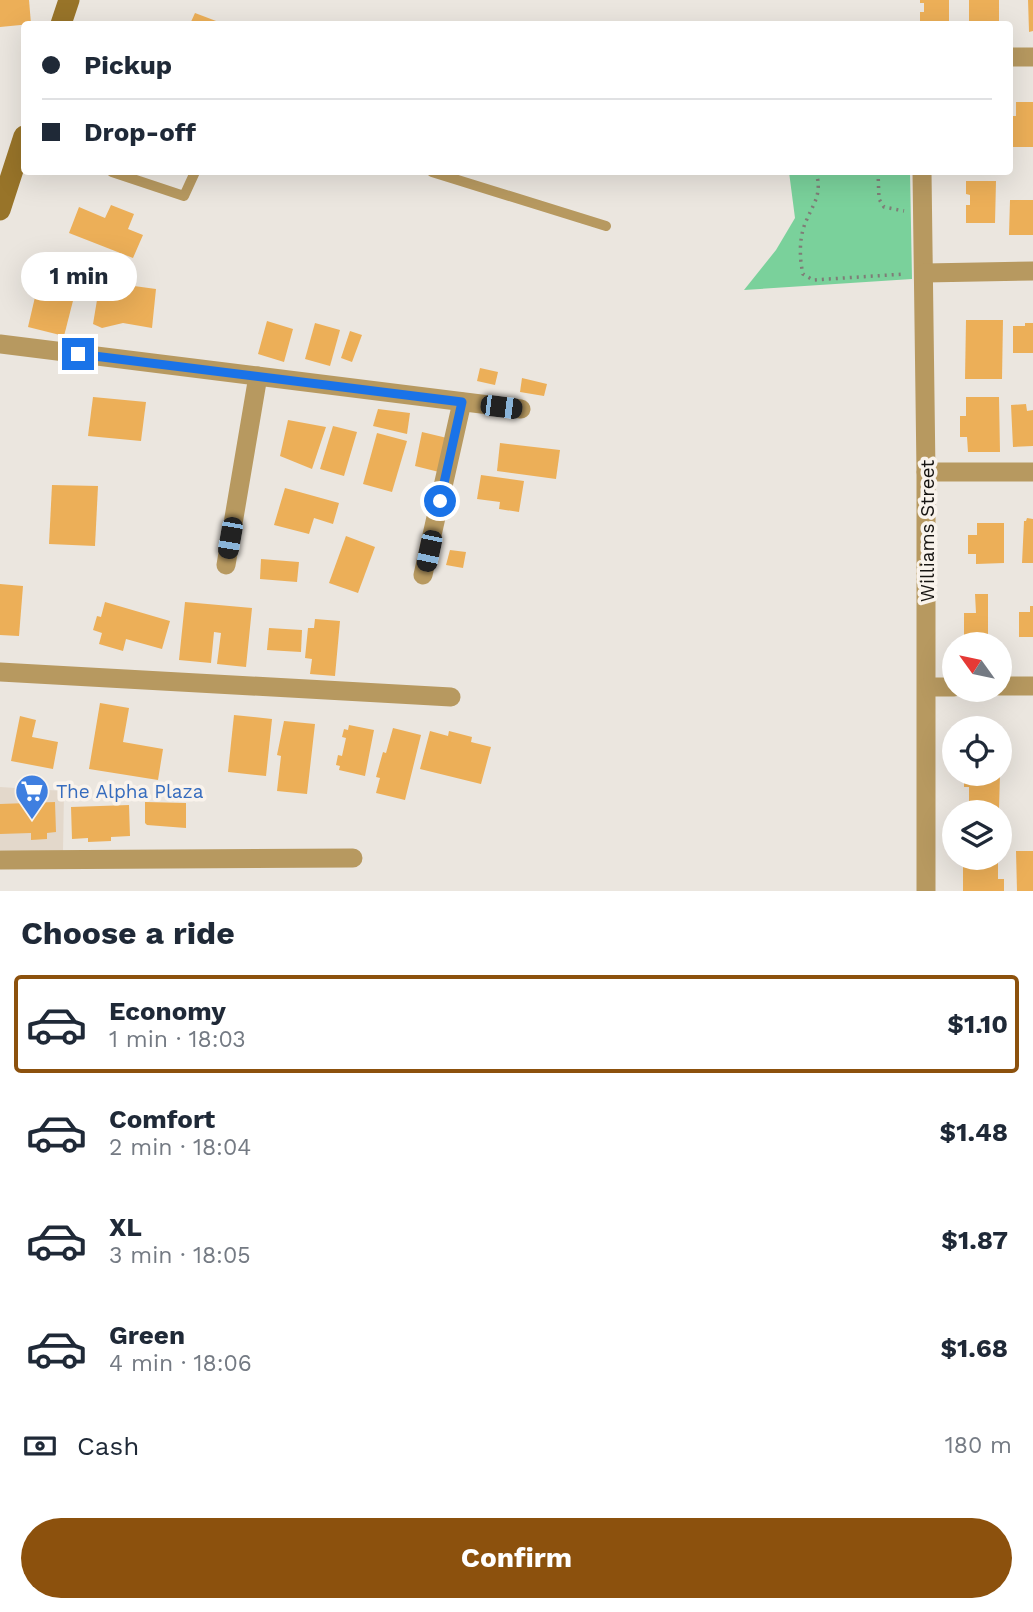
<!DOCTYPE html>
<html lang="en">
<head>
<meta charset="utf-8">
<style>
	:root { --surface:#fff; --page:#f6f6f7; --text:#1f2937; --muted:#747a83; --line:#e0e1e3; --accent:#8c510d }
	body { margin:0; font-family:"Work Sans",sans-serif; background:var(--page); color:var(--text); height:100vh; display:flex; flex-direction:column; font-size:26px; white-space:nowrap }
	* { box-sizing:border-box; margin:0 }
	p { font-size:23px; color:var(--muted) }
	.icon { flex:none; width:38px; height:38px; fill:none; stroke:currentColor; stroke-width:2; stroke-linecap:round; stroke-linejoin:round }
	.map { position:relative; height:891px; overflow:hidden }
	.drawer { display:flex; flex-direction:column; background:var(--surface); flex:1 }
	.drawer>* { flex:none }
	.top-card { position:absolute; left:21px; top:21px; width:992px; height:154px; border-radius:7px; box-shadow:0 7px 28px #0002; display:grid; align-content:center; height:154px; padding:0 21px; background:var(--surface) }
	.needle { width:46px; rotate:303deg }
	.buttons { position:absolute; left:942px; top:632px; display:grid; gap:14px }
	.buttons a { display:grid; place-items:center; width:70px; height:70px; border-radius:50%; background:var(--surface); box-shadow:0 7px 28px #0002; font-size:35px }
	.end { position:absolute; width:32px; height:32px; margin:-16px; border:9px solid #1a73e8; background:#fff; box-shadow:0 0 0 4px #fff }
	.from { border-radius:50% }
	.bubble { position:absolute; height:49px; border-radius:24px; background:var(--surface); box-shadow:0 7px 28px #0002; font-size:23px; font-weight:700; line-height:49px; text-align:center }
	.car { position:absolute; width:21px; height:42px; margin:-21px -10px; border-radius:9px; box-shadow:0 0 5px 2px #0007; background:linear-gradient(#222 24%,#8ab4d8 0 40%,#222 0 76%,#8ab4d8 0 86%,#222 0) }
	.top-card b { display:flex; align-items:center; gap:24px; height:66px; font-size:26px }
	.top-card b+b { border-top:2px solid var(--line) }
	.top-card i { width:18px; height:18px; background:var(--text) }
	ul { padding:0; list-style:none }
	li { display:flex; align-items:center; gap:21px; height:98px; margin:0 14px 10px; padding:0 7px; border:4px solid transparent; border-radius:7px }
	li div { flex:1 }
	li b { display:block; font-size:26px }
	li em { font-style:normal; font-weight:700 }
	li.current { border-color:var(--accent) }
	li>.icon { width:63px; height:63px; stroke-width:1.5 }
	h2 { padding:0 21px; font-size:32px; line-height:84px }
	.pay { display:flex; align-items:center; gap:18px; height:77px; padding:0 21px; font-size:26px }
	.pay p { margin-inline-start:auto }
	.cta { display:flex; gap:14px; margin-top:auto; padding:14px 21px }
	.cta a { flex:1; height:80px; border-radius:42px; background:var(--accent); color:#fff; font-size:28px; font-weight:700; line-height:80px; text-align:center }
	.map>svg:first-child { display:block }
</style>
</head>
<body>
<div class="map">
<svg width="1033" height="891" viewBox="0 0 1033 891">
	<rect width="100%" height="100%" fill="#ebe6df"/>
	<polygon fill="#e3d8cb" points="0,787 64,791 63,852 0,850"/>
	<polygon fill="#7ad19b" points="789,172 910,172 912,279 744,290 776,250 795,218"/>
	<g fill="#ecaf58">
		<polygon points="0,0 29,0 31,24 0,27"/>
		<polygon points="920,0 949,0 949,24 924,24 924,21 920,21 920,12 924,12 924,3 920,3"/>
		<rect x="969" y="0" width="30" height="24"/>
		<polygon points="1028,0 1033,0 1033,31 1029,32"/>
		<polygon points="195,13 224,24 190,24"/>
		<polygon points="1016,102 1033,102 1033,147 1010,147 1010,116 1016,116"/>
		<polygon points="966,181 996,181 995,223 966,223 966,205 970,205 970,195 966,194"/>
		<polygon points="1010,200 1033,200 1033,235 1009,235"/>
		<polygon points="111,205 134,214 128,229 143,235 133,258 69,233 79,207 105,218"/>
		<polygon points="39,280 76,289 64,336 28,327"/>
		<polygon points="112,283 156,289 152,328 123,323 102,328 93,324 98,294"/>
		<polygon points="966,320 1003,320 1002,379 965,379"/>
		<polygon points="267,321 293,329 284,362 258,354"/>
		<polygon points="315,323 340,330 330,366 305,359"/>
		<polygon points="1025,323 1033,323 1033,353 1013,353 1013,326 1025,326"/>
		<polygon points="350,331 362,335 352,362 341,358"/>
		<polygon points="480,368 498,372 495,385 477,381"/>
		<polygon points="522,378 547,384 544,396 520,392"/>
		<polygon points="93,397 146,402 141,441 88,436"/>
		<polygon points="966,397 999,397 1000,452 968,452 967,437 960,437 960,416 966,416"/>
		<polygon points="1026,404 1027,411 1033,410 1033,446 1013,447 1011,405"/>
		<polygon points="378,409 410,413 407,434 373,426"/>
		<polygon points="288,420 326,427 312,469 280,456"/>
		<polygon points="333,426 357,432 344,476 320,469"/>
		<polygon points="422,432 447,438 439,472 415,466"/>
		<polygon points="377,433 407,441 392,492 363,484"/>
		<polygon points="500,443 560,450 556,479 497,471"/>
		<polygon points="481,475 524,481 519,512 499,509 500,502 477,499"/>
		<polygon points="52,485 98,486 95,546 49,544"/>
		<polygon points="285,488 339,503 333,524 314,518 309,534 274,525"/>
		<polygon points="1027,518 1033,519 1033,563 1022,563 1024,521 1026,521"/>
		<polygon points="977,523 1004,523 1004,563 976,564 976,554 968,554 968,535 977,535"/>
		<polygon points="346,536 375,547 358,593 329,583"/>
		<polygon points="450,550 466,552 463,568 446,565"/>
		<polygon points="261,559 299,562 297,582 260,579"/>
		<polygon points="0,584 23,586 19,636 0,635"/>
		<polygon points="975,594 988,594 988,644 964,644 964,613 976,613"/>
		<polygon points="105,602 170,621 162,649 126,639 123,651 99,644 102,633 93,630 97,616 101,617"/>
		<polygon points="185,602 252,608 246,667 217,664 221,633 214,632 211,663 179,660"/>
		<polygon points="1030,606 1033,606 1033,637 1019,637 1019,612 1030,612"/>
		<polygon points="315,619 340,621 335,676 310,674 312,659 305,658 308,628 314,628"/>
		<polygon points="269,628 302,630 301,652 267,650"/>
		<polygon points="100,703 129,708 123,742 163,749 158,780 89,769"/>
		<polygon points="234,715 272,719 266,776 228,772"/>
		<polygon points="20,716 36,720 32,737 58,742 53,769 11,761"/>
		<polygon points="284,721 315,724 307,794 277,791 281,756 277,755"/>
		<polygon points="349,725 374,730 365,776 339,770 340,766 336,765 338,755 342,756 346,738 342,737 344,729 348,730"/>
		<polygon points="393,728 421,735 405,800 376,793 380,778 376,777 383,752 386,753"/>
		<polygon points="430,731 448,736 449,731 472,737 471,742 491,747 481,784 420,769"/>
		<polygon points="969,774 1000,774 999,809 969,809 969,787 964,787 964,775"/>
		<polygon points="55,802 56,832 47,833 47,839 31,840 31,833 0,834 0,804"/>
		<polygon points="145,802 186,803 186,828 147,825 145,823"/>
		<polygon points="129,805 130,836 111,837 111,841 88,842 88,838 72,839 71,807"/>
		<rect x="999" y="842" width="3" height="17"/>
		<polygon points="1016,851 1033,851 1033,891 1017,891"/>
		<polygon points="963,858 998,858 998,879 1004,879 1004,891 963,891"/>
	</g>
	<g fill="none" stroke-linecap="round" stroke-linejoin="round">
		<g stroke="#7f7c77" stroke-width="3.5" stroke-dasharray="2 5" stroke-linecap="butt">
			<path d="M816,172c6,21 -1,29 -9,47 -8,16 -8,38 -4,55l10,6 92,-6"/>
			<polyline points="878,172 879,199 884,207 904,211"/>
		</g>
		<g stroke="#b79960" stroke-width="10">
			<polyline points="112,172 184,196 195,172"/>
			<polyline points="432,172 606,226"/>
		</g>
		<g stroke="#b79960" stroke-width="19">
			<polyline points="1010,57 1033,57"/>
			<polyline points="922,172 926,472 926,891"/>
			<polyline points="925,273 1033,271"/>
			<polyline points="0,344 521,409"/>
			<polyline points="926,472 1033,472"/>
			<polyline points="226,565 258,376"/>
			<polyline points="423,575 462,402"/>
			<polyline points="0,672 451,697"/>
			<polyline points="999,686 1033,686"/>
			<polyline points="928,687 954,687"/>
			<polyline points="0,860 353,858"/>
		</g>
		<g stroke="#987429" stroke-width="21">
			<polyline points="61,24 69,0"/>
			<polyline points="0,210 24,136"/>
		</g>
	</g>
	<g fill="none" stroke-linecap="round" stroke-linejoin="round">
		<polyline stroke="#1a73e8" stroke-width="9" points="78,354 462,402 440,501"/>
	</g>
	<defs>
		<g id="supermarket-pin" transform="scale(1.75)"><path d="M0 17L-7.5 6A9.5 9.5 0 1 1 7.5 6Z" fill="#3f7fe0" stroke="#f9f3ec"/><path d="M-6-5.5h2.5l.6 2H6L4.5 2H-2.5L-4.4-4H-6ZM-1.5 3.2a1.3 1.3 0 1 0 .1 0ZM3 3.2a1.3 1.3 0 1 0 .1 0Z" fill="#fff"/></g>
	</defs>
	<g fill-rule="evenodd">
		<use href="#supermarket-pin" x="32" y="791"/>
	</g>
	<g text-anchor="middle" stroke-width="7" stroke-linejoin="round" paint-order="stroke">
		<g font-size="19" fill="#161411" stroke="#f9f3ec">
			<text transform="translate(927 531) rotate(-90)" y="7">Williams Street</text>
		</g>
		<g font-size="19" fill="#366cbe" stroke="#f9f3ec" text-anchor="start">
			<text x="56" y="798">The Alpha Plaza</text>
		</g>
	</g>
</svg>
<div class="buttons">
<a><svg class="needle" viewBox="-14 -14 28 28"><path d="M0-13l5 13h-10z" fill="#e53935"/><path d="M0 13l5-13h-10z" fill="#747a83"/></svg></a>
<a><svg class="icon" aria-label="locate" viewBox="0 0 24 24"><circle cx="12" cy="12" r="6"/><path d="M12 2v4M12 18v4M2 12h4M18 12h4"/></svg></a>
<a><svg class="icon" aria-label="layers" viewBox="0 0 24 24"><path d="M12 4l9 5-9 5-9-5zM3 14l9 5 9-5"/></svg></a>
</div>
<i class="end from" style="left:440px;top:501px"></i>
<i class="end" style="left:78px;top:354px"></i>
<div class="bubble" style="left:21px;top:252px;width:116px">1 min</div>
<i class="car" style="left:501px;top:407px;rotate:97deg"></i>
<i class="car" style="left:230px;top:538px;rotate:190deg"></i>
<i class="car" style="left:429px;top:551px;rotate:192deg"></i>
<div class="top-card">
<b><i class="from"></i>Pickup</b>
<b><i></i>Drop-off</b>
</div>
</div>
<section class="drawer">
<h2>Choose a ride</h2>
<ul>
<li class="current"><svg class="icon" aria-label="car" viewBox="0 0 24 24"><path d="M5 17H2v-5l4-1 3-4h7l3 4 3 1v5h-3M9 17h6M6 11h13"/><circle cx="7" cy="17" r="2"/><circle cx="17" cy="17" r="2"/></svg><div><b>Economy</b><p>1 min · 18:03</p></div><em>$1.10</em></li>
<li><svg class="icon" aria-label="car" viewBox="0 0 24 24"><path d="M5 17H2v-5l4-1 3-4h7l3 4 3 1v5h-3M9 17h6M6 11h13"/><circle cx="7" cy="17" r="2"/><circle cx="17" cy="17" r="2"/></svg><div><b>Comfort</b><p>2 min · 18:04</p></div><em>$1.48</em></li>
<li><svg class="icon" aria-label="car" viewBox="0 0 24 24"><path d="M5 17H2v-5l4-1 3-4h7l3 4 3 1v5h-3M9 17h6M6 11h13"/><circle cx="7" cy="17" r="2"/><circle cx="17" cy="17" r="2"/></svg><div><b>XL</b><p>3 min · 18:05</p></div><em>$1.87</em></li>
<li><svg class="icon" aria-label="car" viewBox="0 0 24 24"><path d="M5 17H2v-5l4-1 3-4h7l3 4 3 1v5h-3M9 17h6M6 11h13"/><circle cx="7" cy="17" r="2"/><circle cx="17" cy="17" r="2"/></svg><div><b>Green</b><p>4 min · 18:06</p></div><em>$1.68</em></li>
</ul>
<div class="pay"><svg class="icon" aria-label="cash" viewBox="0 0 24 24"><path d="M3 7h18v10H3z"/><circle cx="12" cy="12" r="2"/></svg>Cash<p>180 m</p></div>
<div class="cta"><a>Confirm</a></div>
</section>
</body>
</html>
